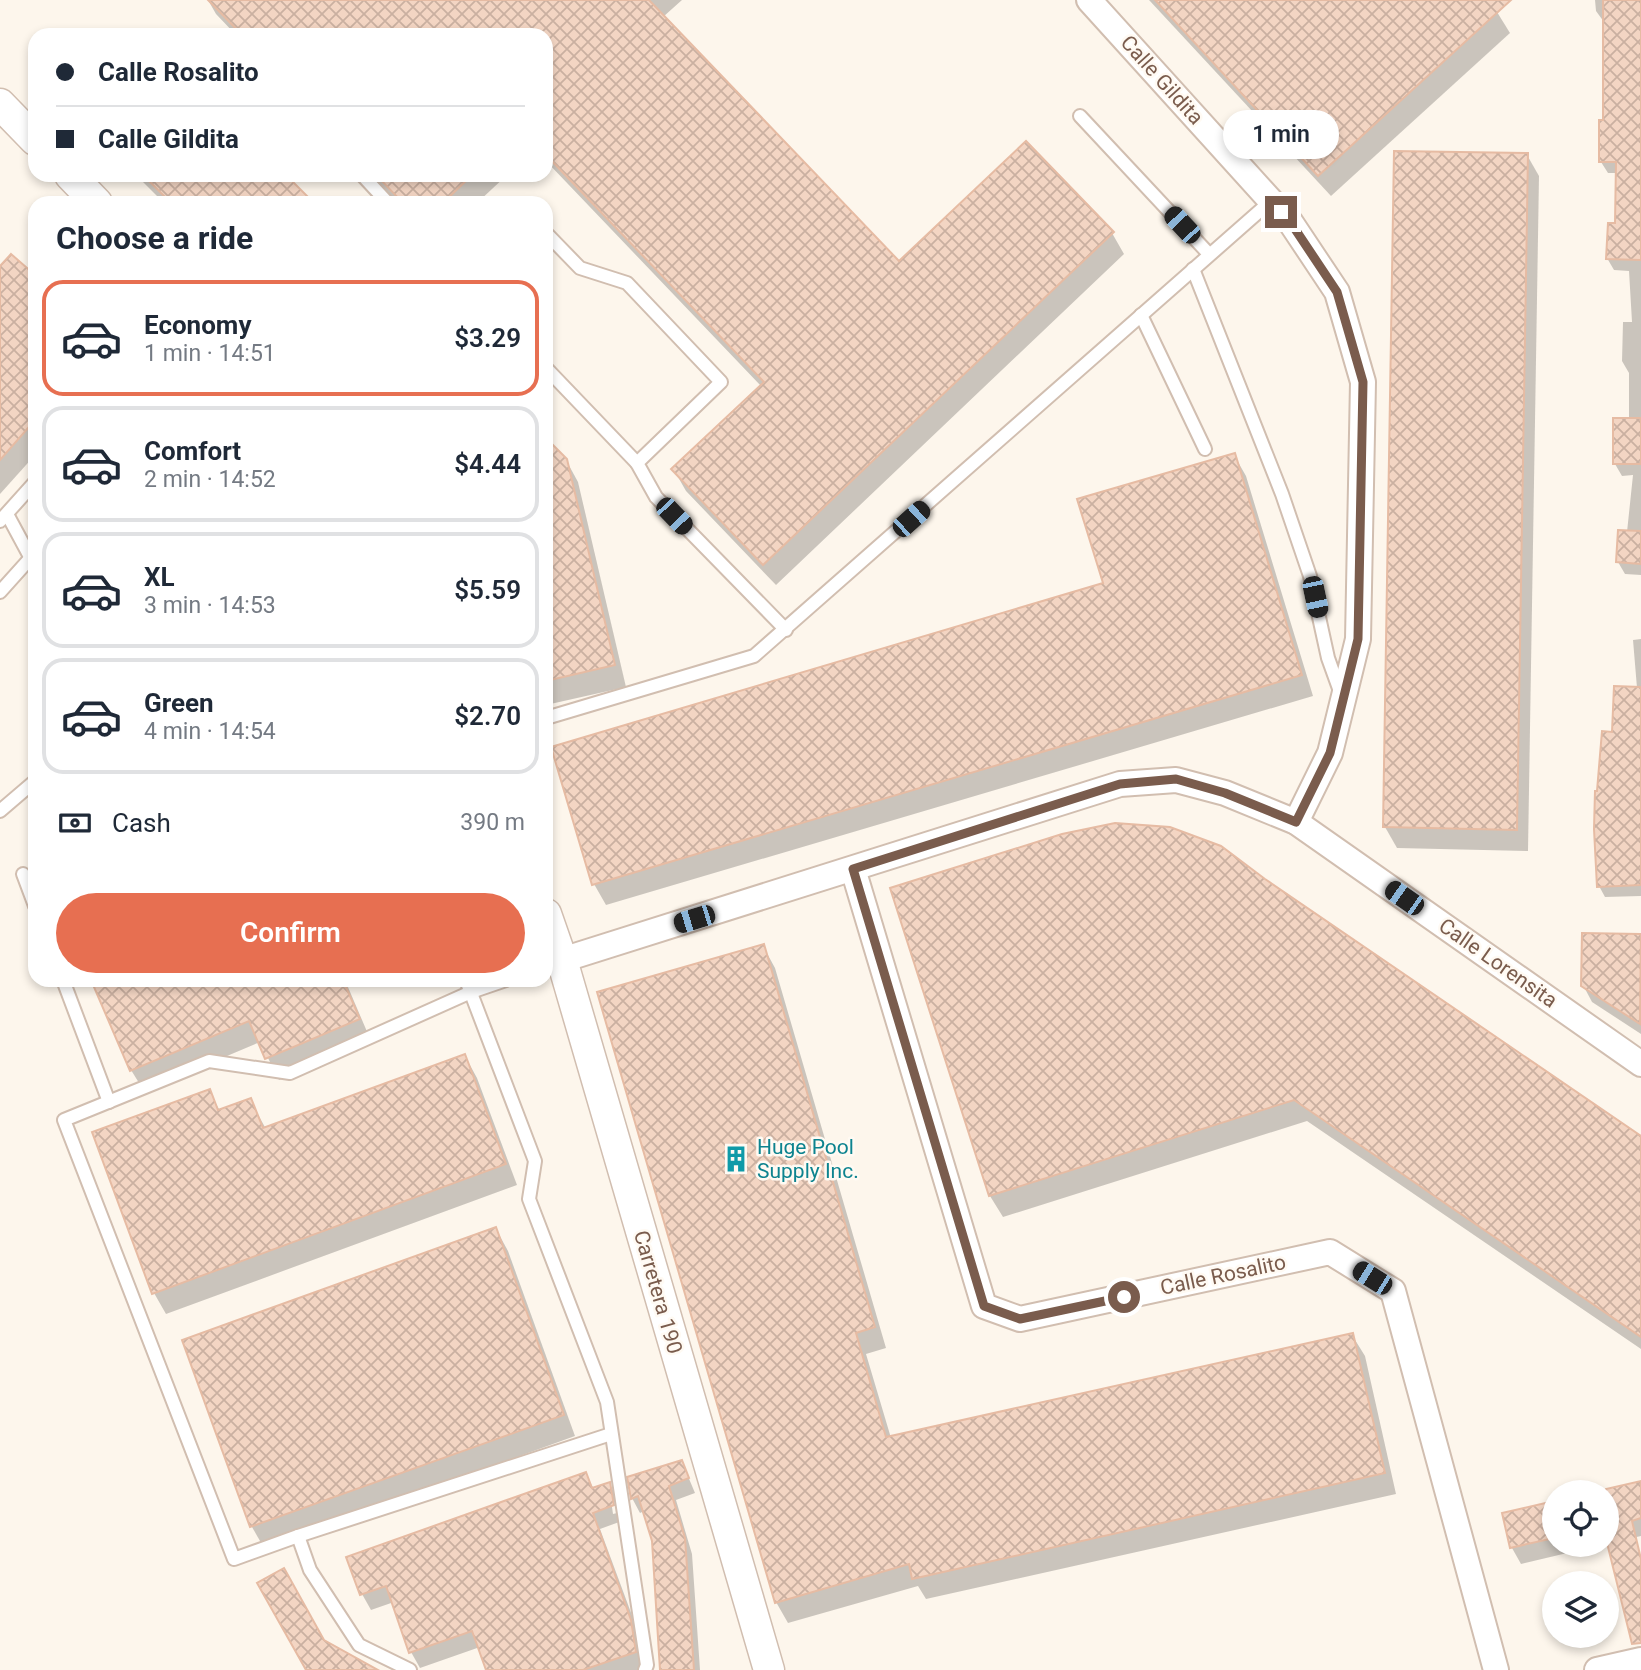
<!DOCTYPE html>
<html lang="en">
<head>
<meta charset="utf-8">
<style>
	:root { --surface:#fff; --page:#f6f6f7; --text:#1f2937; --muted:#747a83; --line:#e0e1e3; --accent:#e76f51 }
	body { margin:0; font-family:Roboto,sans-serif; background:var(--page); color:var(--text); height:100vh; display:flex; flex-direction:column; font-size:26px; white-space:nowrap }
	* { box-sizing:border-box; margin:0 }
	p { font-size:23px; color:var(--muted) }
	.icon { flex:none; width:38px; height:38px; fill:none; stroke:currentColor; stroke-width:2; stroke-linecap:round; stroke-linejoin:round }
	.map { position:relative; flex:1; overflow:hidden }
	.details { position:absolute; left:28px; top:196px; width:525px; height:791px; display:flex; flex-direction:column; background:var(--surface); border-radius:21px; box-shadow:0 4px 10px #0003 }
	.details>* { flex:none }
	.hud { position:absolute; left:28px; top:28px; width:525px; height:154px; border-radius:21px; box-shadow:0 4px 10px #0003; display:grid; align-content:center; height:154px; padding:0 28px; background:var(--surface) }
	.tools { position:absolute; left:1542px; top:1480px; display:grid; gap:14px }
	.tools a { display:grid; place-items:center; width:77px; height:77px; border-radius:50%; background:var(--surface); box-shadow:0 4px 10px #0003; font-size:35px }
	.end { position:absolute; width:32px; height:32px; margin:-16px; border:9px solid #7a5c4d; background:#fff; box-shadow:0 0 0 4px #fff }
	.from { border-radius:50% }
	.bubble { position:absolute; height:49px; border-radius:24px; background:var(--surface); box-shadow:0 4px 10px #0003; font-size:23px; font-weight:600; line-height:49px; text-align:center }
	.car { position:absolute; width:21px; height:42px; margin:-21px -10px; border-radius:9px; box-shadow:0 0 5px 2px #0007; background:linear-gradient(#222 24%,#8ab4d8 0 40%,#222 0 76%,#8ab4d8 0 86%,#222 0) }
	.hud b { display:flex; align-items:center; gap:24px; height:66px; font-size:26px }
	.hud b+b { border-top:2px solid var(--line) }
	.hud i { width:18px; height:18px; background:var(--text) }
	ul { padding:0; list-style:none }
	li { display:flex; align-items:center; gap:21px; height:116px; margin:0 14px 10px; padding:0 14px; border:4px solid var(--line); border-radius:21px }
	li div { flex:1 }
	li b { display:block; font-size:26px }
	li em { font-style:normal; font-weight:600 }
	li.selected { border-color:var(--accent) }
	li>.icon { width:63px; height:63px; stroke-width:1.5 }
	h2 { padding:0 28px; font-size:32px; line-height:84px }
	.pay { display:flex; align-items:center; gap:18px; height:77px; padding:0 28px; font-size:26px }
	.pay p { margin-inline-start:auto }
	.cta { display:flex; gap:14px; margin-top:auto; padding:14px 28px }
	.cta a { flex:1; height:80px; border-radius:42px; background:var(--accent); color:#fff; font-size:28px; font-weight:600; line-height:80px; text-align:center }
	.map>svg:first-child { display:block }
</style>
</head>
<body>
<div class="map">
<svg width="1641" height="1670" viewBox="0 0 1641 1670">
	<defs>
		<pattern id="building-cross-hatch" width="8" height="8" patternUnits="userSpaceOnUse" patternTransform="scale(1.75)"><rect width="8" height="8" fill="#f3d5c3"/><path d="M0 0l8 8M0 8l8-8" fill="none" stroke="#cab0a1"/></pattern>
	</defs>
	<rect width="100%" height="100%" fill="#fdf6ec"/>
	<g fill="#0003" fill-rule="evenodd">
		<polygon points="208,0 682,0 663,17 899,263 1112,233 1124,254 776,585 686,491 674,470 761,386 546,161 546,35 236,35 216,14"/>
		<polygon points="1149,0 1486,0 1497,12 1510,33 1331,196"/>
		<polygon points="1595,0 1641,0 1641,575 1625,574 1618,562 1627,532 1633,475 1622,476 1615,464 1629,420 1629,373 1622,361 1623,322 1632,322 1629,271 1614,270 1607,258 1617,225 1618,173 1608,173 1601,162 1605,122 1604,22 1596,11"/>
		<polygon points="1527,155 1539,176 1528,851 1397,848 1385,827"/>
		<polygon points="136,175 284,175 312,203 164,203"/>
		<polygon points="370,175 507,175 477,203 397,203"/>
		<polygon points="0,268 35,277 35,455 0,494"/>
		<polygon points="546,440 566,460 578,482 626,687 546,705"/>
		<polygon points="1234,455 1246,476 1313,696 606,905 594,884 1105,584"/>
		<polygon points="1641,639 1641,896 1605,897 1599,886 1614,734 1637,688 1633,640"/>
		<polygon points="892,889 1641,1138 1641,1349 1307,1121 1003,1217 990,1196"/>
		<polygon points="1583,935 1641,936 1641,1034 1592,1002 1583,985"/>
		<polygon points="763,946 775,968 886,1348 866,1354 891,1438 1352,1335 1365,1356 1396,1494 926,1599 918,1586 788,1623 776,1602"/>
		<polygon points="93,980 345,980 371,1041 279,1080 260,1042 144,1091 131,1070"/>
		<polygon points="465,1056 477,1078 517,1185 166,1314 154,1293 209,1091 220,1111 250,1100 266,1129"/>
		<polygon points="496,1229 508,1251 575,1436 264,1548 252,1527 184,1341"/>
		<polygon points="682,1462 695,1493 676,1500 692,1554 700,1670 662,1670 653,1541 644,1511 640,1513 632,1498 629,1478"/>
		<path d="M585,1474l9,15 15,-5 10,16 3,21 -22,8 40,108 4,31 -6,2h-150l-8,-23 -60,21 -9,-16 -17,-50 -23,8 -9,-16zM611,1500h4l2,13 -4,1z"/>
		<polygon points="1641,1483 1641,1536 1606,1544 1606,1493 1599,1493"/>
		<polygon points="1554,1503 1554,1545 1601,1545 1521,1564 1512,1548 1504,1514"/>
	</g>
	<g fill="url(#building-cross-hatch)" stroke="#e6bba3" stroke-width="2">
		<polygon points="208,0 649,0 899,261 1026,141 1114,232 763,565 671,469 764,382 546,155 546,35 242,35"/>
		<polygon points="1155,0 1511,0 1318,176"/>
		<polygon points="1603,0 1641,0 1641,260 1606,259 1608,223 1615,223 1616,162 1599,162 1599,120 1603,120"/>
		<polygon points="1394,151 1528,153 1517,830 1383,827"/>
		<polygon points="143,175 286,175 314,203 171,203"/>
		<polygon points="376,175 472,175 443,203 403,203"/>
		<polygon points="11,254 35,275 35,420 0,460 0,266"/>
		<rect x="1613" y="418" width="28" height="46"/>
		<polygon points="546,438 567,459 615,665 546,681"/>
		<polygon points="1235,453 1302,675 592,885 551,747 1103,583 1077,499"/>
		<polygon points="1618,530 1641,531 1641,564 1616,562"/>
		<polygon points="1614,686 1641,687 1641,885 1597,887 1594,829 1595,791 1597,791 1602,731 1612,732"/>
		<polygon points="1115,823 1170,827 1221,846 1265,879 1641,1136 1641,1337 1294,1100 989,1196 890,888 1062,834"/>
		<polygon points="1582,933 1641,934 1640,1024 1581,986"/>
		<polygon points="764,944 875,1327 856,1333 886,1437 1353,1333 1385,1473 912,1579 909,1564 775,1603 597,992"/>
		<polygon points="91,980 343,980 360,1019 265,1059 249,1021 130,1071"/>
		<polygon points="465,1054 506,1164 152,1294 92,1132 210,1089 218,1110 251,1098 263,1128"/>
		<polygon points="496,1227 564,1415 250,1527 182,1340"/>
		<polygon points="682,1460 689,1478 669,1486 685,1538 694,1670 660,1670 652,1541 638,1496 631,1499 627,1477"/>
		<polygon points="586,1472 592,1488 610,1482 614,1505 593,1513 631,1620 636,1652 583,1670 486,1670 472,1631 409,1653 386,1586 360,1595 346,1557"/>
		<polygon points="1641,1481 1641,1518 1632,1521 1641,1559 1641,1643 1632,1644 1606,1539 1606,1489"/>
		<polygon points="1554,1501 1554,1538 1510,1548 1502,1513"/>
		<polygon points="284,1568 324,1640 378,1670 306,1670 257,1583"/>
	</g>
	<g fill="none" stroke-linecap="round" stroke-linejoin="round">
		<g stroke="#d1beb0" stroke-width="16">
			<g id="service">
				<polyline points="1080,116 1209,254"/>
				<polyline points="362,175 388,203"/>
				<polyline points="546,233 580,268 627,283 721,382 637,463 656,497 786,630"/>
				<polyline points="1193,269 1282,494 1310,576 1328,658 1341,694"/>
				<polyline points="1141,315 1205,449"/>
				<polyline points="546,368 637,463"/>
				<polyline points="7,514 35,566"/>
				<polyline points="0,521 35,482"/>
				<polyline points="0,592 35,553"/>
				<polyline points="546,718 754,656 1271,201"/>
				<polyline points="0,811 35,781"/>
				<polyline points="23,874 35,906"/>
				<polyline points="63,980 109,1102"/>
				<polyline points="466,980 535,1161 529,1199 607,1402 647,1665 645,1670"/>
				<polyline points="506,980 471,992 290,1073 209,1061 64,1120 234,1559 298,1536 611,1434"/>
				<polyline points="298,1536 310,1570 359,1645 410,1670"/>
			</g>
		</g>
		<g stroke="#d1beb0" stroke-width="28">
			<g id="minor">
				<polyline points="1089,0 1291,223 1337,292 1363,382 1358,639 1330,753 1296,822"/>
				<polyline points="853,869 984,1306 1020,1319 1330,1252 1393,1291 1496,1670"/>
				<polyline points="562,960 1120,784 1176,780 1225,793 1296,822 1641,1064"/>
				<polyline points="1597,1670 1641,1660"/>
			</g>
		</g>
		<g stroke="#d1beb0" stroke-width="33">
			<g id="tertiary">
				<polyline points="0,104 35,140"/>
				<polyline points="70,175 97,203"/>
				<polyline points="546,914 562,960 769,1670"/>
			</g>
		</g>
		<use href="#service" stroke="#fff" stroke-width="12"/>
		<use href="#minor" stroke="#fff" stroke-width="24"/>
		<use href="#tertiary" stroke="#fff" stroke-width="30"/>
	</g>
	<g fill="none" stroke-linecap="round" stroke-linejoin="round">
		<polyline stroke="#7a5c4d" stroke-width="9" points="1124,1297 1020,1319 984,1306 853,869 1120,784 1176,779 1225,793 1296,822 1330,753 1358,639 1363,382 1337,292 1291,223 1281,212"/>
	</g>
	<defs>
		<g id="building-bare" transform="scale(2.1)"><path d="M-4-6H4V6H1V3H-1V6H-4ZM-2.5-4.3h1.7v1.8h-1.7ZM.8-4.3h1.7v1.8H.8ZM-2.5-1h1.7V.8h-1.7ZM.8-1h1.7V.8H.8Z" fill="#0f9aa8" stroke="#fffaf3" stroke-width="2.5" paint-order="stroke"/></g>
	</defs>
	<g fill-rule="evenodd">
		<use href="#building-bare" x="736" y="1159"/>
	</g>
	<g text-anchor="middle" stroke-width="5" stroke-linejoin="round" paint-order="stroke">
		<g font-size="21" fill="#7a5c4d" stroke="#fffaf3">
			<text transform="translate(1162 80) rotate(48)" y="7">Calle Gildita</text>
			<text transform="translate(1498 963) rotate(35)" y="7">Calle Lorensita</text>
			<text transform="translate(1223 1275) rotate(-12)" y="7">Calle Rosalito</text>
			<text transform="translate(658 1292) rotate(74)" y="7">Carretera 190</text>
		</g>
		<g font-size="21" fill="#0d838f" stroke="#fffaf3" text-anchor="start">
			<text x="757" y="1154">Huge Pool<tspan x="757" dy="24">Supply Inc.</tspan></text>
		</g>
	</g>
</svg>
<div class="tools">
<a><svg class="icon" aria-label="locate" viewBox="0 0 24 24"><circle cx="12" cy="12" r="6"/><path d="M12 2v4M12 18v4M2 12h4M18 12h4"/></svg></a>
<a><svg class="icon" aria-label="layers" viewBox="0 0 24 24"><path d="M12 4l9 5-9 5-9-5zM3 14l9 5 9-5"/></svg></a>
</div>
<i class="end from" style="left:1124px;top:1297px"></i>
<i class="end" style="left:1281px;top:212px"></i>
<div class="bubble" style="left:1223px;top:110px;width:116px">1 min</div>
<i class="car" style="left:1182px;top:225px;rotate:317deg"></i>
<i class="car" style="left:674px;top:516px;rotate:136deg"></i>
<i class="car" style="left:911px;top:519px;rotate:48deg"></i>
<i class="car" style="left:1315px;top:597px;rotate:168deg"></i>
<i class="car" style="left:1404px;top:898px;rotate:305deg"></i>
<i class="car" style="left:694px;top:919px;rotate:253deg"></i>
<i class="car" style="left:1372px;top:1278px;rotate:302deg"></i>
<div class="hud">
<b><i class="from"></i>Calle Rosalito</b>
<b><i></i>Calle Gildita</b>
</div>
<section class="details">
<h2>Choose a ride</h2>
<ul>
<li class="selected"><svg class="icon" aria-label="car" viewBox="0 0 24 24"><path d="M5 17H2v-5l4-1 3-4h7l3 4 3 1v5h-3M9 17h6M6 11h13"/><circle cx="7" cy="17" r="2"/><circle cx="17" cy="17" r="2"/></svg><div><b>Economy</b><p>1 min · 14:51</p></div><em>$3.29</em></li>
<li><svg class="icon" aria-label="car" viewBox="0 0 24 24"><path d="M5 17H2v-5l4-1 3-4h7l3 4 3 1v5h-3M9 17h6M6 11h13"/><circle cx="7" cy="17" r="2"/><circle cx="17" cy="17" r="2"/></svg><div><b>Comfort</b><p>2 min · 14:52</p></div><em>$4.44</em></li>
<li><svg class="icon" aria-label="car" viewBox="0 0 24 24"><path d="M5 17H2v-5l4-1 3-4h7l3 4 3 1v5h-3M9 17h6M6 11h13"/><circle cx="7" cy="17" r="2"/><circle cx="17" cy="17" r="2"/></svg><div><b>XL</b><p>3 min · 14:53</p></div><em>$5.59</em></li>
<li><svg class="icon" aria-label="car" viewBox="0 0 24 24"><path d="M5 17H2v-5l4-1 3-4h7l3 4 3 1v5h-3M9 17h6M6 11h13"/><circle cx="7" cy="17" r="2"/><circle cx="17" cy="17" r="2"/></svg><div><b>Green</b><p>4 min · 14:54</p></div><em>$2.70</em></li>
</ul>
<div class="pay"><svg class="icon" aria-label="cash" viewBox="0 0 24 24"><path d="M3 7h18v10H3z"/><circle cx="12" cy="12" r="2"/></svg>Cash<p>390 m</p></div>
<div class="cta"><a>Confirm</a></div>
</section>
</div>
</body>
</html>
